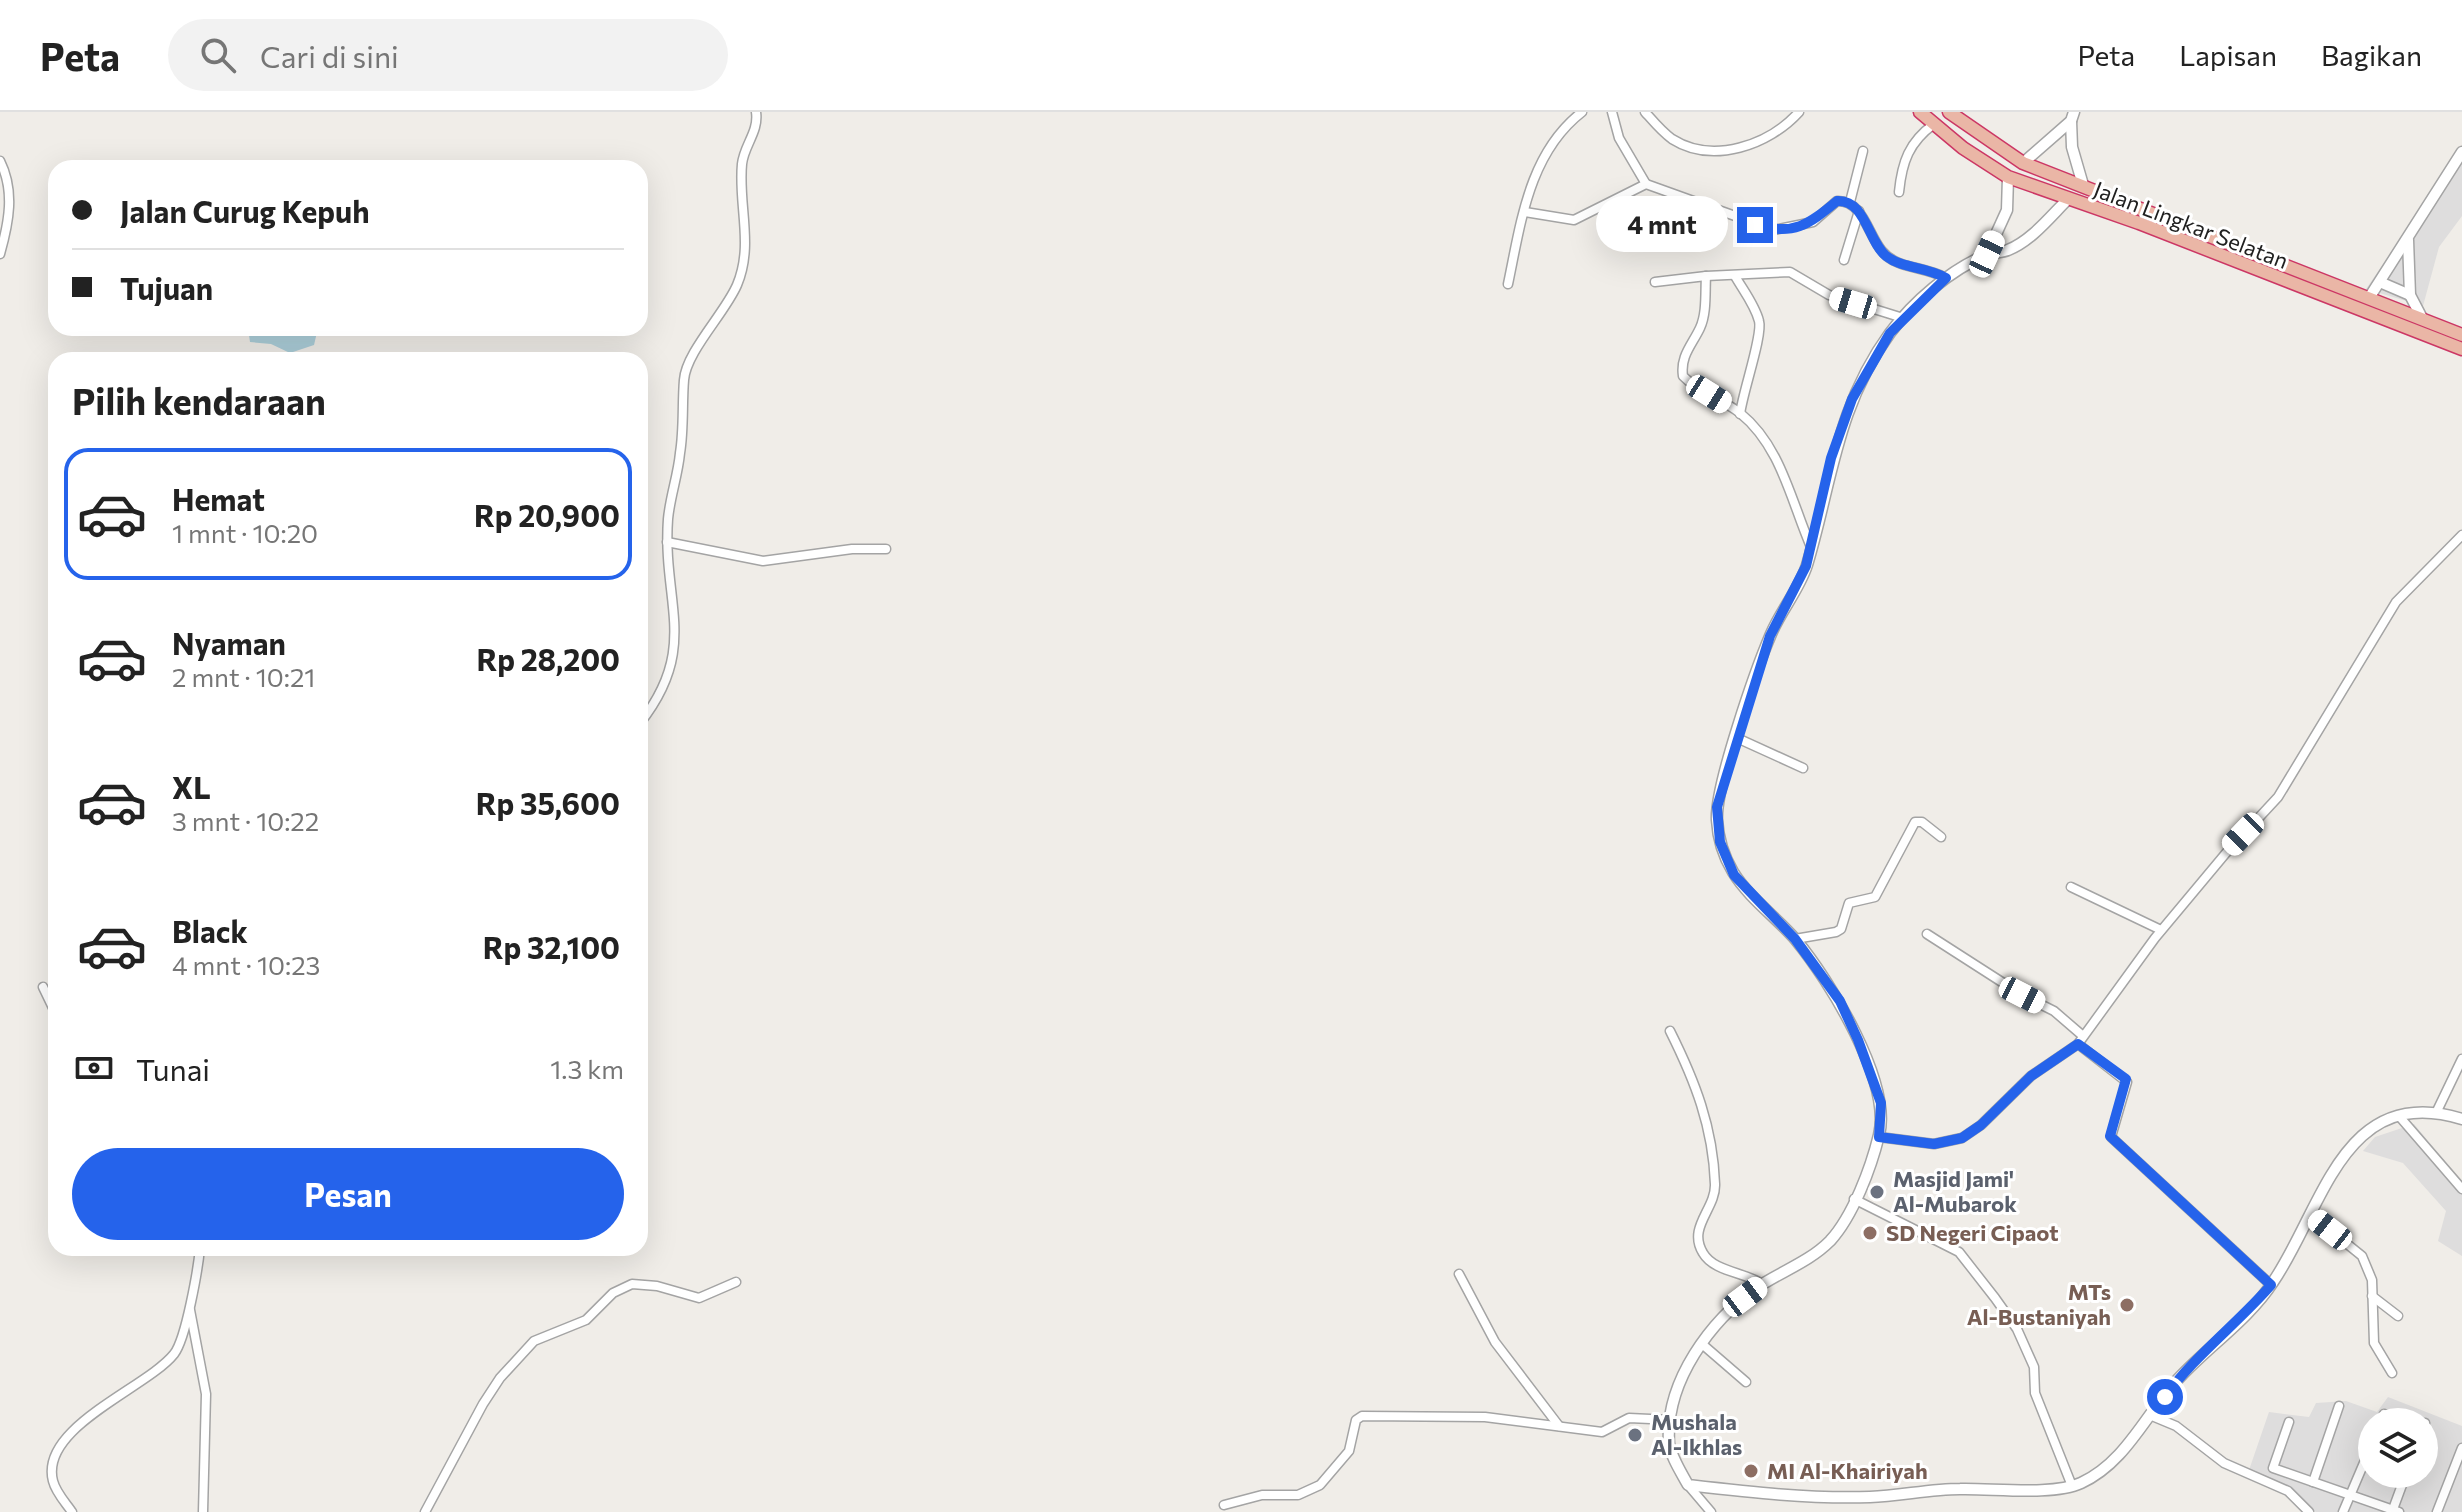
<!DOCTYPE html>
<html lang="id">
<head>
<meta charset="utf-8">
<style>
	:root { --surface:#fff; --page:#f2f2f2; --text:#222; --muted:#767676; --line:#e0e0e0; --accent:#2563eb }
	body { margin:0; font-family:Commissioner,sans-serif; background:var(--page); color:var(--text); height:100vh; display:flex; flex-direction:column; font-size:30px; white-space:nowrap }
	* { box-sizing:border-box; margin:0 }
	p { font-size:26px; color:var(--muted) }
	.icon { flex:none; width:44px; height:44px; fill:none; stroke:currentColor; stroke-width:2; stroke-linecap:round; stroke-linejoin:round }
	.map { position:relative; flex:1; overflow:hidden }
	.panel { position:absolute; left:48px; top:240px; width:600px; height:904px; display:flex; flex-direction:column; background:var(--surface); border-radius:24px; box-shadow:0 8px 32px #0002 }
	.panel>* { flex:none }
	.banner { position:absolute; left:48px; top:48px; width:600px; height:176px; border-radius:24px; box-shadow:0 8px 32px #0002; display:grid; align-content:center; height:176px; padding:0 24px; background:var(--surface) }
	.tools { position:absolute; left:2358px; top:1296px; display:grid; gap:16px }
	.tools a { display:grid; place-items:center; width:80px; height:80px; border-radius:50%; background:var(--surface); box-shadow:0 8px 32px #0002; font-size:40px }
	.end { position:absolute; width:36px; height:36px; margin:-18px; border:10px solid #2563eb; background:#fff; box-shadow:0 0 0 4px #fff }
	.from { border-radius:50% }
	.bubble { position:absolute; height:56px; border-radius:28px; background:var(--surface); box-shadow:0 8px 32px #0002; font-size:26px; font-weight:700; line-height:56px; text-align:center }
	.car { position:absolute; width:24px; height:48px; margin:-24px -12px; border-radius:10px; box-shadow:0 0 6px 2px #0007; background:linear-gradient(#fff 24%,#345 0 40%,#fff 0 76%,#345 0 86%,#fff 0) }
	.banner b { display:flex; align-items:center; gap:28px; height:76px; font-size:30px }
	.banner b+b { border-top:2px solid var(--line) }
	.banner i { width:20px; height:20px; background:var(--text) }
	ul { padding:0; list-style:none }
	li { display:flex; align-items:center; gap:24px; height:132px; margin:0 16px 12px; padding:0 8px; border:4px solid transparent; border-radius:24px }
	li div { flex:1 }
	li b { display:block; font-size:30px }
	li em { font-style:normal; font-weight:700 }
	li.current { border-color:var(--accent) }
	li>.icon { width:72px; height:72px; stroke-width:1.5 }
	h2 { padding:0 24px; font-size:36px; line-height:96px }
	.pay { display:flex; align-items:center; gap:20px; height:88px; padding:0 24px; font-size:30px }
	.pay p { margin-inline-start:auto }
	.primary-button { display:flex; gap:16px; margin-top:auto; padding:16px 24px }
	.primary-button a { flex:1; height:92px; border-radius:48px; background:var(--accent); color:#fff; font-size:32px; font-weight:700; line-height:92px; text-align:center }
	header { display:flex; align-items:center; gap:48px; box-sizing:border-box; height:112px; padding:0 40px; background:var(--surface); border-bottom:2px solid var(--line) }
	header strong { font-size:38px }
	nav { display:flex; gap:44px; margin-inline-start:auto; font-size:28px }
	.search { width:560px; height:72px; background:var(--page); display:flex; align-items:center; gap:20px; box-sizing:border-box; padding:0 28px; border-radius:44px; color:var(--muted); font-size:30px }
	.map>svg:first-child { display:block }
</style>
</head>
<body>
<header>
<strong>Peta</strong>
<div class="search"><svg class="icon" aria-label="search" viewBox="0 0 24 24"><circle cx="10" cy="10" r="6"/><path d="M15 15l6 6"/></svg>Cari di sini</div>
<nav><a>Peta</a><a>Lapisan</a><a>Bagikan</a></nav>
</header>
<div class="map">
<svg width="2462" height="1400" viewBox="0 0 2462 1400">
	<rect width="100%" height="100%" fill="#f0ede8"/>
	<g fill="#dedddd" fill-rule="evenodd">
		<polygon points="2462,37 2462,104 2439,135 2423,194 2366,177"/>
		<polygon points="2414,1012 2462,1070 2462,1144 2438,1129 2446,1099 2403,1051 2363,1039 2375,1025"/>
		<path d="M2388,1285l74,29v86h-146l-68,-39 21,-61 40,5 7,-14 30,-2 31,11zM2372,1310h52v52h-52z"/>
	</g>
	<polygon fill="#acced9" points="248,216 318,216 314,233 290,241 271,232 250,230"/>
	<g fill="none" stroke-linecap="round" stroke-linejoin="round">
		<g stroke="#a4a4a4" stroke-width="11">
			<g id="minor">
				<path d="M1612,0l7,26 27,46 128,46 39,-8 24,-21c26,-1 31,34 45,50 14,18 42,15 64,27"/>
				<path d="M1645,0c8,9 17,20 27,27 41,26 97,6 127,-27"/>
				<path d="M0,49c15,30 9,61 0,93"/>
				<path d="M1899,80c3,-30 10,-50 35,-68"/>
				<polyline points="1850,90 1863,39"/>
				<polyline points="1525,100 1574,108 1646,72"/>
				<polyline points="1844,148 1859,99"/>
				<path d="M1706,164c-1,16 1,37 -6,52 -8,17 -20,28 -17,48 15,16 39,23 57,37 41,33 51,88 71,134"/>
				<path d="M1735,164c8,14 20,29 24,45 4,14 -16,70 -19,93"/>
				<polyline points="1655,170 1706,164 1790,160 1829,183 1903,206"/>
				<path d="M1508,172c13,-62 21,-131 74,-172"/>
				<polyline points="667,430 763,449 852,437 886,437"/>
				<path d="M640,611c60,-76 22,-120 28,-204 2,-22 10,-44 12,-66 4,-24 2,-49 4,-73 2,-28 41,-67 53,-95 17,-40 1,-80 5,-121 2,-19 17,-32 14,-52"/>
				<polyline points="1737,626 1803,656"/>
				<polyline points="2071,775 2161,818"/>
				<polyline points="1927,822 2022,883 2054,899 2083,924"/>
				<polyline points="1795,827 1836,820 1841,817 1849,791 1875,785 1915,710 1922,710 1941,725"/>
				<polyline points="43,875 56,902"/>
				<path d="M1670,919c25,50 43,96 45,153 1,25 -28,43 -12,69 11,19 42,19 59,31"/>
				<polyline points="2078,932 2127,970 2111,1025 2271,1173"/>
				<polyline points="2437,999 2462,947"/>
				<polyline points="2399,1004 2462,1077"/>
				<polyline points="1879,1025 1934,1032 1962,1026 1981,1013 2031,964 2078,932 2155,826 2226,741 2278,685 2396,490 2462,423"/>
				<polyline points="1854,1087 1959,1140 1995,1186 2017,1217 2034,1255 2035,1281 2072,1374"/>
				<polyline points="2310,1102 2362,1144 2372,1168 2374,1231 2392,1261"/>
				<polyline points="1459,1162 1495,1230 1559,1314"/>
				<polyline points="2372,1184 2398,1204"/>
				<polyline points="190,1198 206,1282 203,1400"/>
				<polyline points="1702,1232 1746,1270"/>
				<polyline points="2152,1304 2176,1314 2224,1351 2288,1379 2309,1400"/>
				<polyline points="2289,1310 2273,1356 2399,1400"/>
				<polyline points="2381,1310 2384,1302"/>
				<polyline points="2424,1314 2425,1311"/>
				<polyline points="2313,1370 2339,1294"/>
				<polyline points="1688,1373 1711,1400"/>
				<polyline points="1224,1393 1262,1383 1298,1383 1320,1373 1349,1339 1356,1308 1362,1304 1485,1305 1602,1320 1629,1306 1672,1308"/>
				<path d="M72,1400c-6,-9 -16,-19 -19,-31 -14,-54 94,-93 121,-127 12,-15 24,-85 26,-106"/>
				<polyline points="425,1400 483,1292 500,1266 534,1229 586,1208 613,1181 632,1172 657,1174 699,1186 736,1170"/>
				<polyline points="2343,1400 2372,1332"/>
				<polyline points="2392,1400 2406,1362"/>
				<polyline points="2437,1400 2462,1336"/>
			</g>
		</g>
		<g stroke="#a4a4a4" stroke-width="13">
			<g id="tertiary">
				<polyline points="2071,9 2072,35 2083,73"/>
				<polyline points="2023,51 2071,9 2074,0"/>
				<path d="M2067,88c-17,17 -36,41 -59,50 -7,3 -15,2 -22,5 -36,15 -73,47 -96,78 -54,74 -58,149 -83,232 -8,25 -26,45 -36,69 -15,35 -56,152 -54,186 1,18 7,37 16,52 16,26 43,45 63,68 34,41 96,142 83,195 -8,33 -26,81 -49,106 -21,21 -48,30 -72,46 -47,33 -93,94 -89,156 2,14 12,29 19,42 61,7 121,14 182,12 30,-1 60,-8 90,-8 32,-1 93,7 121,-6 46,-21 66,-72 99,-106 30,-32 69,-58 93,-95 50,-73 70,-200 189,-163"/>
				<polyline points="2408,128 2410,183 2422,206"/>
				<polyline points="1987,142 2007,98 2008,65"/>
				<polyline points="2382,171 2410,183"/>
				<polyline points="2369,186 2462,40"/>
			</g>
		</g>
		<g stroke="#cc3765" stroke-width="15">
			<g id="trunk">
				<polyline points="1920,0 1963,36 2008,65 2139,111 2462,237"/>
				<polyline points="1949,0 2023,51 2462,223"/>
			</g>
		</g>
		<use href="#minor" stroke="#fff" stroke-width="8"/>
		<use href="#tertiary" stroke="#fff" stroke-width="10"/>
		<use href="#trunk" stroke="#eab6a6" stroke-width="12"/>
	</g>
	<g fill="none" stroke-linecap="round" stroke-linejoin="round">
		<path stroke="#2563eb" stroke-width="10" d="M1755,113c39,11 53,0 82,-24 28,-2 31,40 49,55 17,13 39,10 60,22l-56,55 -38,66 -21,59 -25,108 -36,70 -53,171 3,35 14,33 61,64 45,62 18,39 23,63 -2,34 55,7 28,-6 19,-13 50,-49 47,-32 48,35 -16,57 161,149c-32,37 -80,74 -106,112"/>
	</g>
	<g fill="#6b7280" stroke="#fff" stroke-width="3">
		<circle cx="1877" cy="1080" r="8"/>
		<circle cx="1635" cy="1323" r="8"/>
	</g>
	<g fill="#8d6e63" stroke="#fff" stroke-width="3">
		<circle cx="1870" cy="1121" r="8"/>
		<circle cx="2127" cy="1193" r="8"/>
		<circle cx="1751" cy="1359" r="8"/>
	</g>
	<g text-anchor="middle" stroke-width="6" stroke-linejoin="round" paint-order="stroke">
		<g font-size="22" fill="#202020" stroke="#fff">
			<text transform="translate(2191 113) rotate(21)" y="8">Jalan Lingkar Selatan</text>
		</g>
		<g font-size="22" font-weight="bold" fill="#5b616d" stroke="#fff" text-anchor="start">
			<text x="1893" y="1075">Masjid Jami'<tspan x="1893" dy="25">Al-Mubarok</tspan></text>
			<text x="1651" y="1318">Mushala<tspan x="1651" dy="25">Al-Ikhlas</tspan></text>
		</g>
		<g font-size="22" font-weight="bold" fill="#785e54" stroke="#fff" text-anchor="start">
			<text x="1886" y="1129">SD Negeri Cipaot</text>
			<text x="2111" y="1188" text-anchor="end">MTs<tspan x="2111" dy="25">Al-Bustaniyah</tspan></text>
			<text x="1767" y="1367">MI Al-Khairiyah</text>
		</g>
	</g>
</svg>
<div class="tools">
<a><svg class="icon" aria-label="layers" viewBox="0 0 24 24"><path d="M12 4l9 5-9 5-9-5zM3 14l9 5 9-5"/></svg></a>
</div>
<i class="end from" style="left:2165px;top:1285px"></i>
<i class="end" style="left:1755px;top:113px"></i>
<div class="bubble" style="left:1596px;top:84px;width:132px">4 mnt</div>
<i class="car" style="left:1987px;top:142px;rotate:25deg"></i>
<i class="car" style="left:1853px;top:191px;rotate:287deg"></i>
<i class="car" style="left:1709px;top:282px;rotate:122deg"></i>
<i class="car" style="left:2243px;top:722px;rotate:224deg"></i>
<i class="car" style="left:2022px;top:883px;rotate:117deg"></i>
<i class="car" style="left:2330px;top:1118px;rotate:308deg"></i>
<i class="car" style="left:1745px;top:1185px;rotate:53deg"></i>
<div class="banner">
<b><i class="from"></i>Jalan Curug Kepuh</b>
<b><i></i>Tujuan</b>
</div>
<section class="panel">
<h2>Pilih kendaraan</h2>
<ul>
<li class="current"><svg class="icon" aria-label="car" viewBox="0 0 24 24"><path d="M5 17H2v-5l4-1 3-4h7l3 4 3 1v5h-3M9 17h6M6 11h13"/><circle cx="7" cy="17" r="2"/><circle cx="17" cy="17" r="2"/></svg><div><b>Hemat</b><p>1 mnt · 10:20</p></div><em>Rp 20,900</em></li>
<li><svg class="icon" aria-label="car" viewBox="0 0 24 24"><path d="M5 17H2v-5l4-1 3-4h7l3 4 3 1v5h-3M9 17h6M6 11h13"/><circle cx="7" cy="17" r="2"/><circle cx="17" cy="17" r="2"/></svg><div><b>Nyaman</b><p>2 mnt · 10:21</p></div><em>Rp 28,200</em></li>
<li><svg class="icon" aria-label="car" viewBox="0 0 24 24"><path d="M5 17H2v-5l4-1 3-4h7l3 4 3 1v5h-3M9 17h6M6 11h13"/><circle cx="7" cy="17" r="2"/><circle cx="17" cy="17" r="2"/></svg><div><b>XL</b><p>3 mnt · 10:22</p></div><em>Rp 35,600</em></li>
<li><svg class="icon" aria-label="car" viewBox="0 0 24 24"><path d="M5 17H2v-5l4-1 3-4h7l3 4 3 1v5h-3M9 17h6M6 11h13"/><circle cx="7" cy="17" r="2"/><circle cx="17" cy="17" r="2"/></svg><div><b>Black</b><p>4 mnt · 10:23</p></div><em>Rp 32,100</em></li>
</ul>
<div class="pay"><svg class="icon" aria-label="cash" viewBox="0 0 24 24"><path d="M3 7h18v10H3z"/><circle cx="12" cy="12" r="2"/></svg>Tunai<p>1.3 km</p></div>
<div class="primary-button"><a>Pesan</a></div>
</section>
</div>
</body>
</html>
